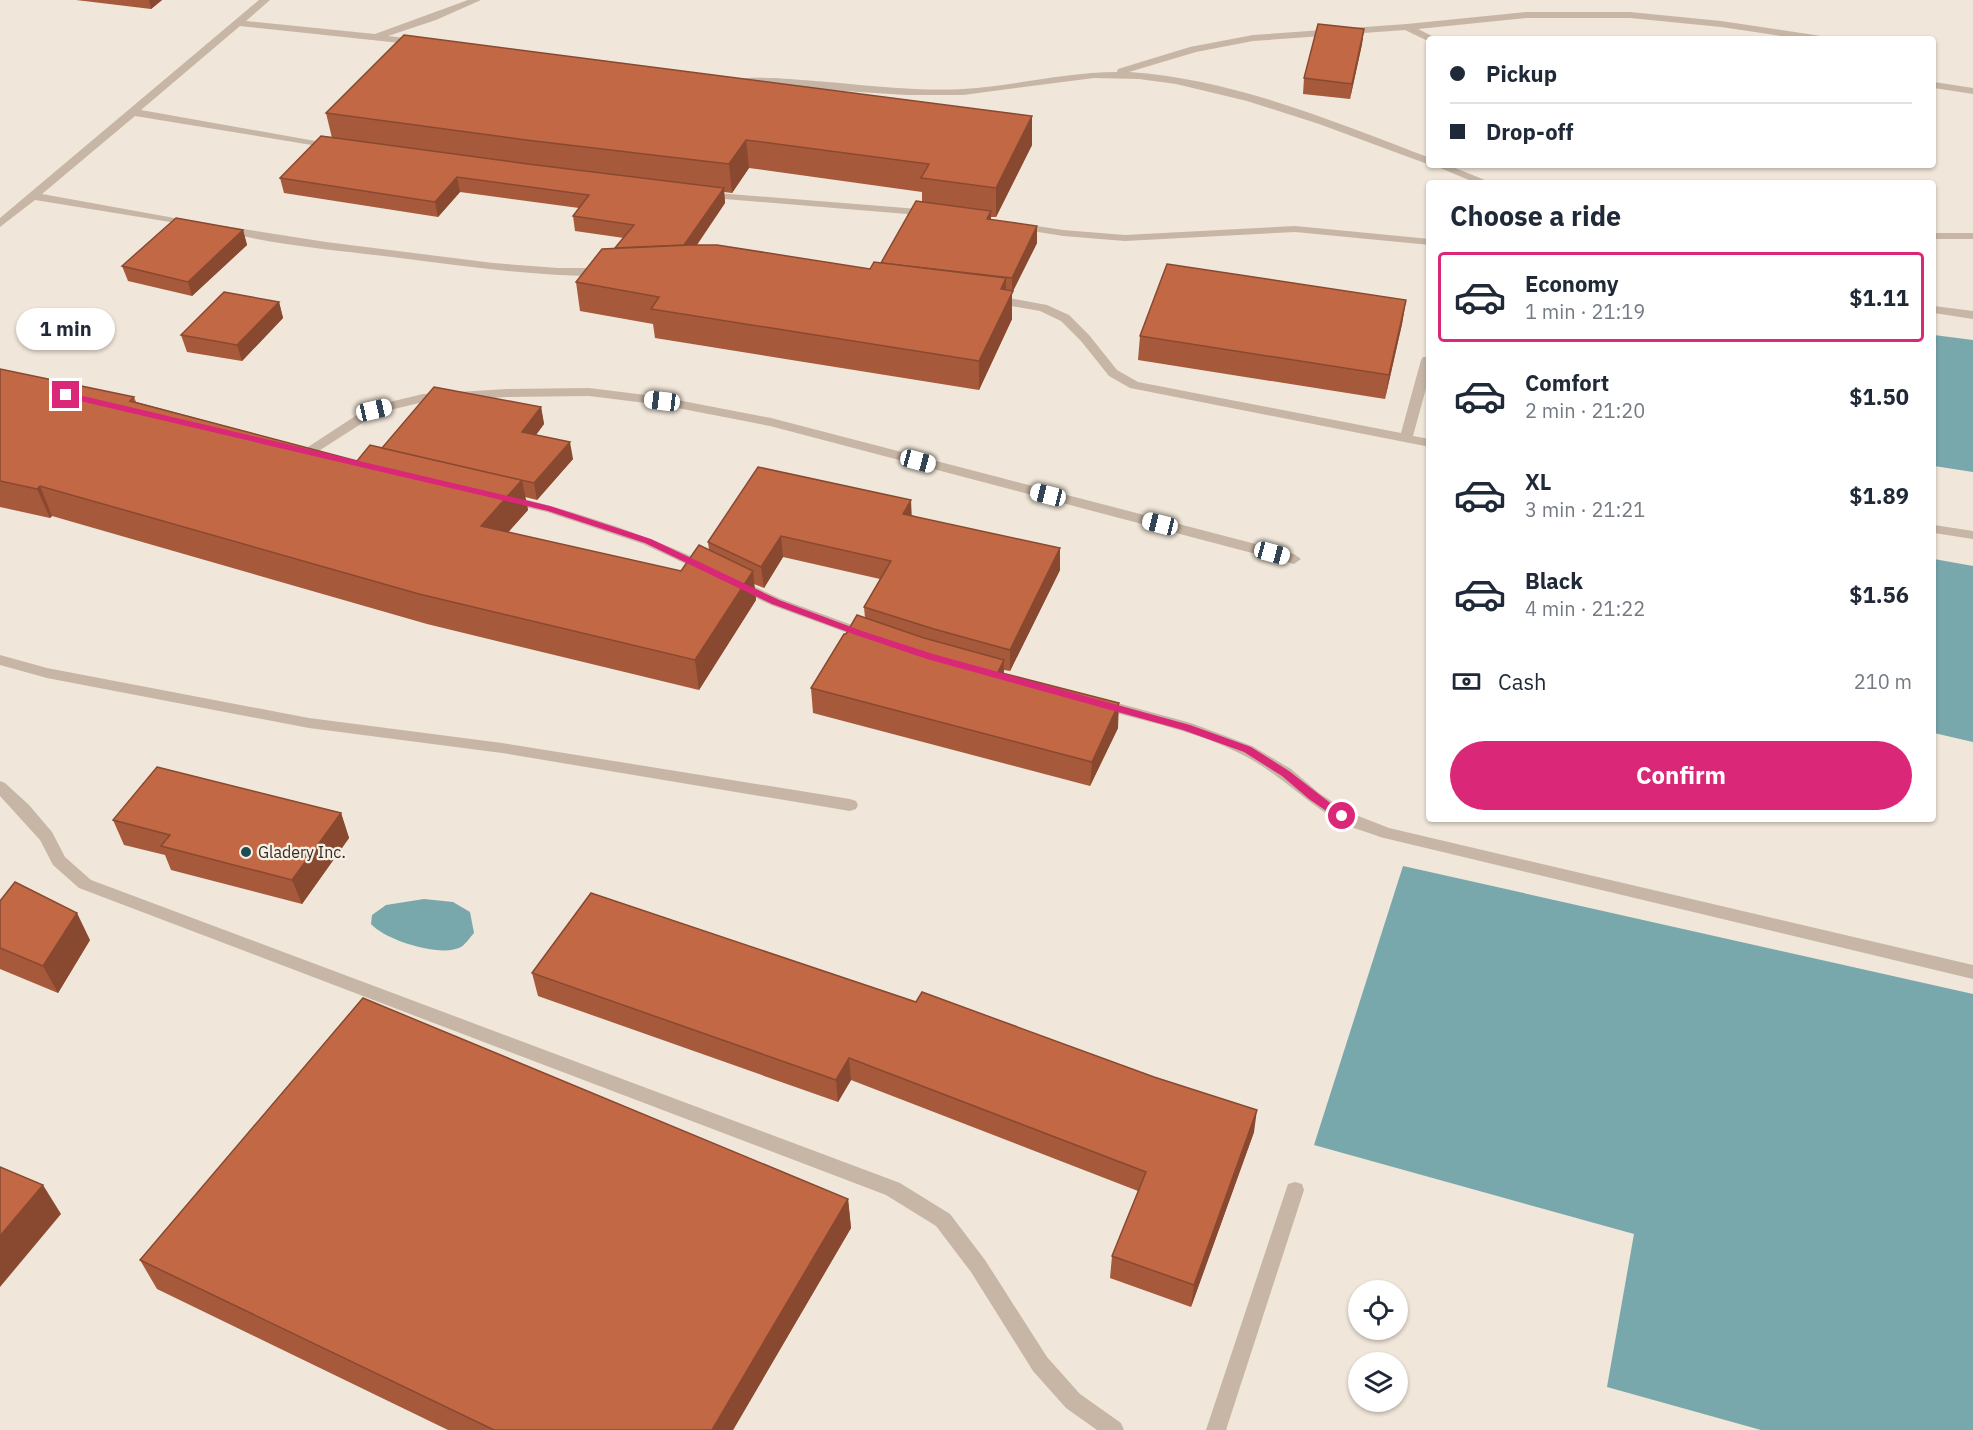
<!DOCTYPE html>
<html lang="en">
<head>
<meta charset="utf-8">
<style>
	:root { --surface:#fff; --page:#f2f2f3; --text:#1f2937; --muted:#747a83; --line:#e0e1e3; --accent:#db2777 }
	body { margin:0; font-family:"IBM Plex Sans",sans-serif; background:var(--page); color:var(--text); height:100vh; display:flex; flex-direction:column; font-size:22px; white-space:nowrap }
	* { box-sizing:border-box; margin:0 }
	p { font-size:20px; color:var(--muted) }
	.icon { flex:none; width:33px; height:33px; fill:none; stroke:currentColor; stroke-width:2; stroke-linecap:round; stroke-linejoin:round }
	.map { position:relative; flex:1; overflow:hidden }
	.panel { position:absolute; left:1426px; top:180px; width:510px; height:642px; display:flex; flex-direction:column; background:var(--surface); border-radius:6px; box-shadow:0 2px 4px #0004 }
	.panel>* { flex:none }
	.hud { position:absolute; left:1426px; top:36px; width:510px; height:132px; border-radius:6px; box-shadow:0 2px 4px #0004; display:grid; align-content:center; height:132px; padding:0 24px; background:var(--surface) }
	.controls { position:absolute; left:1348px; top:1280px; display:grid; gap:12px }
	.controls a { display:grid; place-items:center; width:60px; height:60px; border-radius:50%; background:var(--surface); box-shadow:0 2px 4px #0004; font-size:30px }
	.end { position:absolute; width:27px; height:27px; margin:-14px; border:8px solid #db2777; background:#fff; box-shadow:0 0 0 3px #fff }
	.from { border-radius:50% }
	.bubble { position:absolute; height:42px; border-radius:21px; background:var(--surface); box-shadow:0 2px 4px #0004; font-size:20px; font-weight:700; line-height:42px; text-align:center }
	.car { position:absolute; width:18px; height:36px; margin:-18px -9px; border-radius:8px; box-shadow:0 0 4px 2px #0007; background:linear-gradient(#fff 24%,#345 0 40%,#fff 0 76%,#345 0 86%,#fff 0) }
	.hud b { display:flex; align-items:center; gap:21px; height:57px; font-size:22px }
	.hud b+b { border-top:2px solid var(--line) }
	.hud i { width:15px; height:15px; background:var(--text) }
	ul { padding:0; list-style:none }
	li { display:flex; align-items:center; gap:18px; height:90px; margin:0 12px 9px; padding:0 12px; border:3px solid transparent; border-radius:6px }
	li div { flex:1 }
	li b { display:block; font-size:22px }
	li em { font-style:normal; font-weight:700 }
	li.active { border-color:var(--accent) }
	li>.icon { width:54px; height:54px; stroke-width:1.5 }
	h2 { padding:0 24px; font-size:27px; line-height:72px }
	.pay { display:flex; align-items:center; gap:15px; height:66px; padding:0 24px; font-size:22px }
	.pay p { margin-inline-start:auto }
	.primary-button { display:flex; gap:12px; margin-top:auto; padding:12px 24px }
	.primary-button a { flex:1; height:69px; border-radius:36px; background:var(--accent); color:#fff; font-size:24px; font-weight:700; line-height:69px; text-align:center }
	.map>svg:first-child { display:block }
</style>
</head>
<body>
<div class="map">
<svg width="1973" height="1430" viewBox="0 0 1973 1430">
	<rect width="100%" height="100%" fill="#f0e6d9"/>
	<g fill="#79a8ac">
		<polygon points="1934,335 1973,340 1973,472 1934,466"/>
		<polygon points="1934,559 1973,566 1973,742 1934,733"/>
		<polygon points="1403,866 1973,994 1973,1430 1761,1430 1607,1387 1634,1234 1314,1145"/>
		<path d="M424,899l29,3 17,10 4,21c-4,4 -8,11 -13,14 -20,11 -76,-7 -90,-23l1,-9 14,-10z"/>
	</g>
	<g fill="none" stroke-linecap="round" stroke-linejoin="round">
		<g fill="#c7b6a5" fill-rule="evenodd">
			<polygon points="259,0 270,0 246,21 375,34 468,0 481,0 436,20 388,36 423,40 424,42 419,45 240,26 141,110 332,144 337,147 336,149 135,116 42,194 191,221 195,222 195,226 35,200 0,227 0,218"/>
			<path d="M1526,12h104l91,9 100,15 5,3h-25l-80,-12 -91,-9h-104l-108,11 16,8 1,2h-5v3l-25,-12 -152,11 -57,11 -67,20c104,7 204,49 301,86v7l-111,-41 -72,-23 -71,-17 -37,-5 -45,-1 -131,17h-57l-169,-11 -5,-3c10,-8 90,1 108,2 41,4 82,8 123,6 52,-3 102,-17 154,-17l1,-3 72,-22 63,-12 154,-11z"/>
			<polygon points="1934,82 1973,88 1973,94 1934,88"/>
			<polygon points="1433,165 1448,165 1492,183 1476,183"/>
			<polygon points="704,192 931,210 937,213 931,216 700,197 698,195"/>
			<polygon points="1017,223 1063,230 1125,235 1295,226 1430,239 1430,245 1295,232 1125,241 1063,236 1013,228 1013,224"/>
			<path d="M224,226l102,16 167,21 65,5h44l6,4 -6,4c-70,0 -140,-10 -210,-19 -57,-7 -116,-12 -172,-26l-2,-2z"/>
			<rect x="1934" y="233" width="39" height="6"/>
			<polygon points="992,295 1047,305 1069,315 1089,335 1117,370 1138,382 1401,433 1421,360 1423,357 1430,357 1430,374 1413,436 1430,439 1430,447 1130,388 1109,376 1081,341 1061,321 1040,311 988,302 988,296"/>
			<polygon points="1934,306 1973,311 1973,319 1934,313"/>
			<polygon points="589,388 662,397 771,418 1294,554 1301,559 1294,564 770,426 662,405 589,396 507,397 423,402 378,413 314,454 304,454 302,451 369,407 423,394 507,389"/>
			<path d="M508,495c71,17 136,39 203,70l2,3 -2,3h-10l-58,-27 -96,-32 -44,-10 -2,-3 2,-3z"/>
			<polygon points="1934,525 1973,531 1973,539 1934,533"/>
			<polygon points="738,579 781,599 874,633 876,636 874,639 864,639 771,605 733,587 731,584 733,581"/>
			<polygon points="0,655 47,668 309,718 502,743 850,799 856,801 858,805 856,809 850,811 502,753 309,728 47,678 0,665"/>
			<path d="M1099,698l92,25 61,23 39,23 28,24 29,19 41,16 584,137v14l-593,-142c-15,-6 -33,-10 -47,-19 -31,-20 -57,-46 -90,-63 -46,-24 -100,-34 -149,-48l-2,-4z"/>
			<polygon points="0,781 5,783 29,805 52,832 65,857 91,880 900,1183 950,1214 985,1260 1047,1357 1080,1394 1121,1423 1124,1430 1097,1430 1066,1408 1033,1371 971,1272 936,1226 886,1195 79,888 53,865 40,840 0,796"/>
			<polygon points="1295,1182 1302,1184 1304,1190 1226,1430 1206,1430 1288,1184"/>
		</g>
	</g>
	<g fill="#a7593b" fill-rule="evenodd">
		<polygon points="76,0 162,0 151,9"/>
		<polygon points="1364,29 1362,44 1350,99 1303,94 1304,78"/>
		<path d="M326,113l706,32 -36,72h-5v3l46,23 -25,50v26l-33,71 -324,-52 -2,-14 -73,-13 -4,-29 39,-34 9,-10 -49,-7 -2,-15 6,-8 -119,-16 -22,25 -154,-24 -4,-15 52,-40zM749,168l173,24v10l-41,61 -11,6 -173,-24 28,-42 -1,-11 8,1z"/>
		<polygon points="243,230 247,245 192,296 128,281 122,266"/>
		<polygon points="1406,300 1402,324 1385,399 1138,360 1140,336"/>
		<polygon points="279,302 283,318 242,361 187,352 181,335"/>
		<polygon points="0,369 134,397 136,402 357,461 382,448 541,407 544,424 536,435 573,459 537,500 525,497 528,510 508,532 681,571 709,550 708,542 912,515 1060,570 1010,671 1004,670 1004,674 1118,728 1090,786 813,713 811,688 846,634 865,618 864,607 880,579 783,557 764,588 754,584 756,600 699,690 427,624 52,516 50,518 0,507"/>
		<polygon points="341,813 349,838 302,904 171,870 165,855 124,845 113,820"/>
		<polygon points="0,901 90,940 58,993 0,969"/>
		<polygon points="532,973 1254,1132 1191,1307 1110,1278 1112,1256 1138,1191 851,1080 838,1102 538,996"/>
		<polygon points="848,1199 851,1228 733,1430 448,1430 157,1289 140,1260"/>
	</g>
	<g fill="#884930">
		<polygon points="149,0 162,0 151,9"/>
		<polygon points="1364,29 1362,44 1350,99 1352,84"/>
		<polygon points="1032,116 1032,145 996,217 996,188"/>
		<polygon points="746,140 749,168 732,193 729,164"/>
		<polygon points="457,177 460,192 438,217 435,202"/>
		<polygon points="724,188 725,203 685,262 683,247"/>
		<polygon points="991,211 991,227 987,219"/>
		<polygon points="1037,226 1037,243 1012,293 1012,319 979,390 979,361 1001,289 1006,278 1006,304 1012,292 1012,278"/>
		<polygon points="243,230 247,245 192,296 188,282"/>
		<polygon points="1406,300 1402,324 1385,399 1389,375"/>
		<polygon points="279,302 283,318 242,361 237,345"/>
		<polygon points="541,407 544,424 525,449 522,432"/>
		<polygon points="570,442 573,459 537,500 534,483"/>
		<polygon points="522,480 528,510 488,555 481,526"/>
		<polygon points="40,486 52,516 50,518 37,489"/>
		<polygon points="911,500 912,521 903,514"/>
		<polygon points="781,536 783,557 764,588 761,567"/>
		<polygon points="1060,548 1060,570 1010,671 1010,650"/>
		<polygon points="753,571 756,600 699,690 695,660"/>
		<polygon points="1004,660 1003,685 998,672"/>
		<polygon points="1119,703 1118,728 1090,786 1092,762"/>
		<polygon points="341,813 349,838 302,904 292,880"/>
		<polygon points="77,913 90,940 58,993 43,966"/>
		<polygon points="849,1058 851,1080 838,1102 836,1080"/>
		<polygon points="1257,1110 1254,1132 1191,1307 1194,1285"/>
		<polygon points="43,1185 61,1214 0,1287 0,1236"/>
		<polygon points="848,1199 851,1228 733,1430 712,1430"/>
	</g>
	<g fill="#c26845" stroke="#884930" stroke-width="1.5">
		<polygon points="1318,24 1364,29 1352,84 1304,78"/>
		<polygon points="404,35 1032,116 996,188 921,178 929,164 746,140 729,164 526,140 326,113"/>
		<polygon points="321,136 528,164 724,188 684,245 615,248 634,225 573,216 589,195 457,177 435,202 280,178"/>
		<polygon points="916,201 991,211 987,219 1037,226 1012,278 881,263"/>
		<polygon points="176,218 243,230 188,282 122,266"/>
		<polygon points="691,245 717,245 870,269 874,262 1006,278 1001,289 1013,291 979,361 651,309 659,297 576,282 602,249"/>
		<polygon points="1167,264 1406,300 1389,375 1140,336"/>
		<polygon points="224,292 279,302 237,345 181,335"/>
		<polygon points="0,369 134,397 130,401 357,461 370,445 522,480 481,526 681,571 699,545 753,571 695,660 419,594 40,486 37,489 0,481"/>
		<polygon points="434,387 541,407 522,432 570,442 534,483 382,448"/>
		<polygon points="758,467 911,500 903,514 1060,548 1010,650 934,629 864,607 891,561 781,536 761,567 708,542"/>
		<polygon points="857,615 924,638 1004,660 998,672 1119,703 1092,762 811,688 844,634 846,634"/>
		<polygon points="157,767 341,813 292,880 161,846 170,835 113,820"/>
		<polygon points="15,882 77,913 43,966 0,948 0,901"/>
		<polygon points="591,893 916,1002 922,992 1154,1077 1257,1110 1194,1285 1112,1256 1146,1172 849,1058 836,1080 532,973"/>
		<polygon points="363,998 848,1199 712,1430 494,1430 140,1260"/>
		<polygon points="0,1167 43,1185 0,1236"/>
	</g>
	<polygon fill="#db2777" points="66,392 550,506 651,539 779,600 862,631 933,654 1190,725 1251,747 1289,771 1347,816 1346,819 1338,819 1309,799 1282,776 1244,752 1183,730 927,659 856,635 772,604 645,543 548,511 63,397 63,393"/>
	<circle fill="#1e4e53" stroke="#f8f0e5" stroke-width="2" cx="246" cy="852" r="6"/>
	<g text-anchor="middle" stroke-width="4.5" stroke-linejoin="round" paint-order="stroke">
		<g font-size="16" fill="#342b26" stroke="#f8f0e5" text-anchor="start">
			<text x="258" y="858">Gladery Inc.</text>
		</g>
	</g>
</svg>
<div class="controls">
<a><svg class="icon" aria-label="locate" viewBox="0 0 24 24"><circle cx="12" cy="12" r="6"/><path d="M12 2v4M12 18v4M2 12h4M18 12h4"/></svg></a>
<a><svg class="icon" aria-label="layers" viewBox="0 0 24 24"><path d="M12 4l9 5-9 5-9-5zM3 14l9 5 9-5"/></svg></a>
</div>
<i class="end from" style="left:1342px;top:816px"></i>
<i class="end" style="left:66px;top:395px"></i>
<div class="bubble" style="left:16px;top:308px;width:99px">1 min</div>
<i class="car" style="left:662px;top:401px;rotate:277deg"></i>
<i class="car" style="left:374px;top:410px;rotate:77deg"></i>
<i class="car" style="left:918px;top:461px;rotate:105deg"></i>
<i class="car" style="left:1048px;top:495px;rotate:284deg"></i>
<i class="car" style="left:1160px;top:524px;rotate:284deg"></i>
<i class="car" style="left:1272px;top:553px;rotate:105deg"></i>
<div class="hud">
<b><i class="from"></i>Pickup</b>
<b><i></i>Drop-off</b>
</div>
<section class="panel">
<h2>Choose a ride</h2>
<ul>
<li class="active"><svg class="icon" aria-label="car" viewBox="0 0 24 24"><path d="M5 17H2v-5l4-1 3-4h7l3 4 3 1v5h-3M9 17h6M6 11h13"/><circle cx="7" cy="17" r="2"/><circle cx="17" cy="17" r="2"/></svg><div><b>Economy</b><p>1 min · 21:19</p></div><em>$1.11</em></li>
<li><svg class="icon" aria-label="car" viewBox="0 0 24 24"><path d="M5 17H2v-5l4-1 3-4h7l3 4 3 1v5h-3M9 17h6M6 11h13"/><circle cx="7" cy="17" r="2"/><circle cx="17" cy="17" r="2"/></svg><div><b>Comfort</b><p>2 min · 21:20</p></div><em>$1.50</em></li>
<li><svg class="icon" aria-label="car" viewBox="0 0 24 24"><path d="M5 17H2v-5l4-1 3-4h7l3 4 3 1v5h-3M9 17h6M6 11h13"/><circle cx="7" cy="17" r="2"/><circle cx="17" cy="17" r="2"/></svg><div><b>XL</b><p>3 min · 21:21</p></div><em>$1.89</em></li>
<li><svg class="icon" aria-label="car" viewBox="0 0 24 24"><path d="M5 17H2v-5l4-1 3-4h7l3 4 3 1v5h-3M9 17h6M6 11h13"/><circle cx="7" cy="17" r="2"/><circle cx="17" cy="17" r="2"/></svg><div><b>Black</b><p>4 min · 21:22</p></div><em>$1.56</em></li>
</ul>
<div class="pay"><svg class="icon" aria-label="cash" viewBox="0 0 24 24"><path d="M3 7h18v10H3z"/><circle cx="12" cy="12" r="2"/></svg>Cash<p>210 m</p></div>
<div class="primary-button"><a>Confirm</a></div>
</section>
</div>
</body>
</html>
